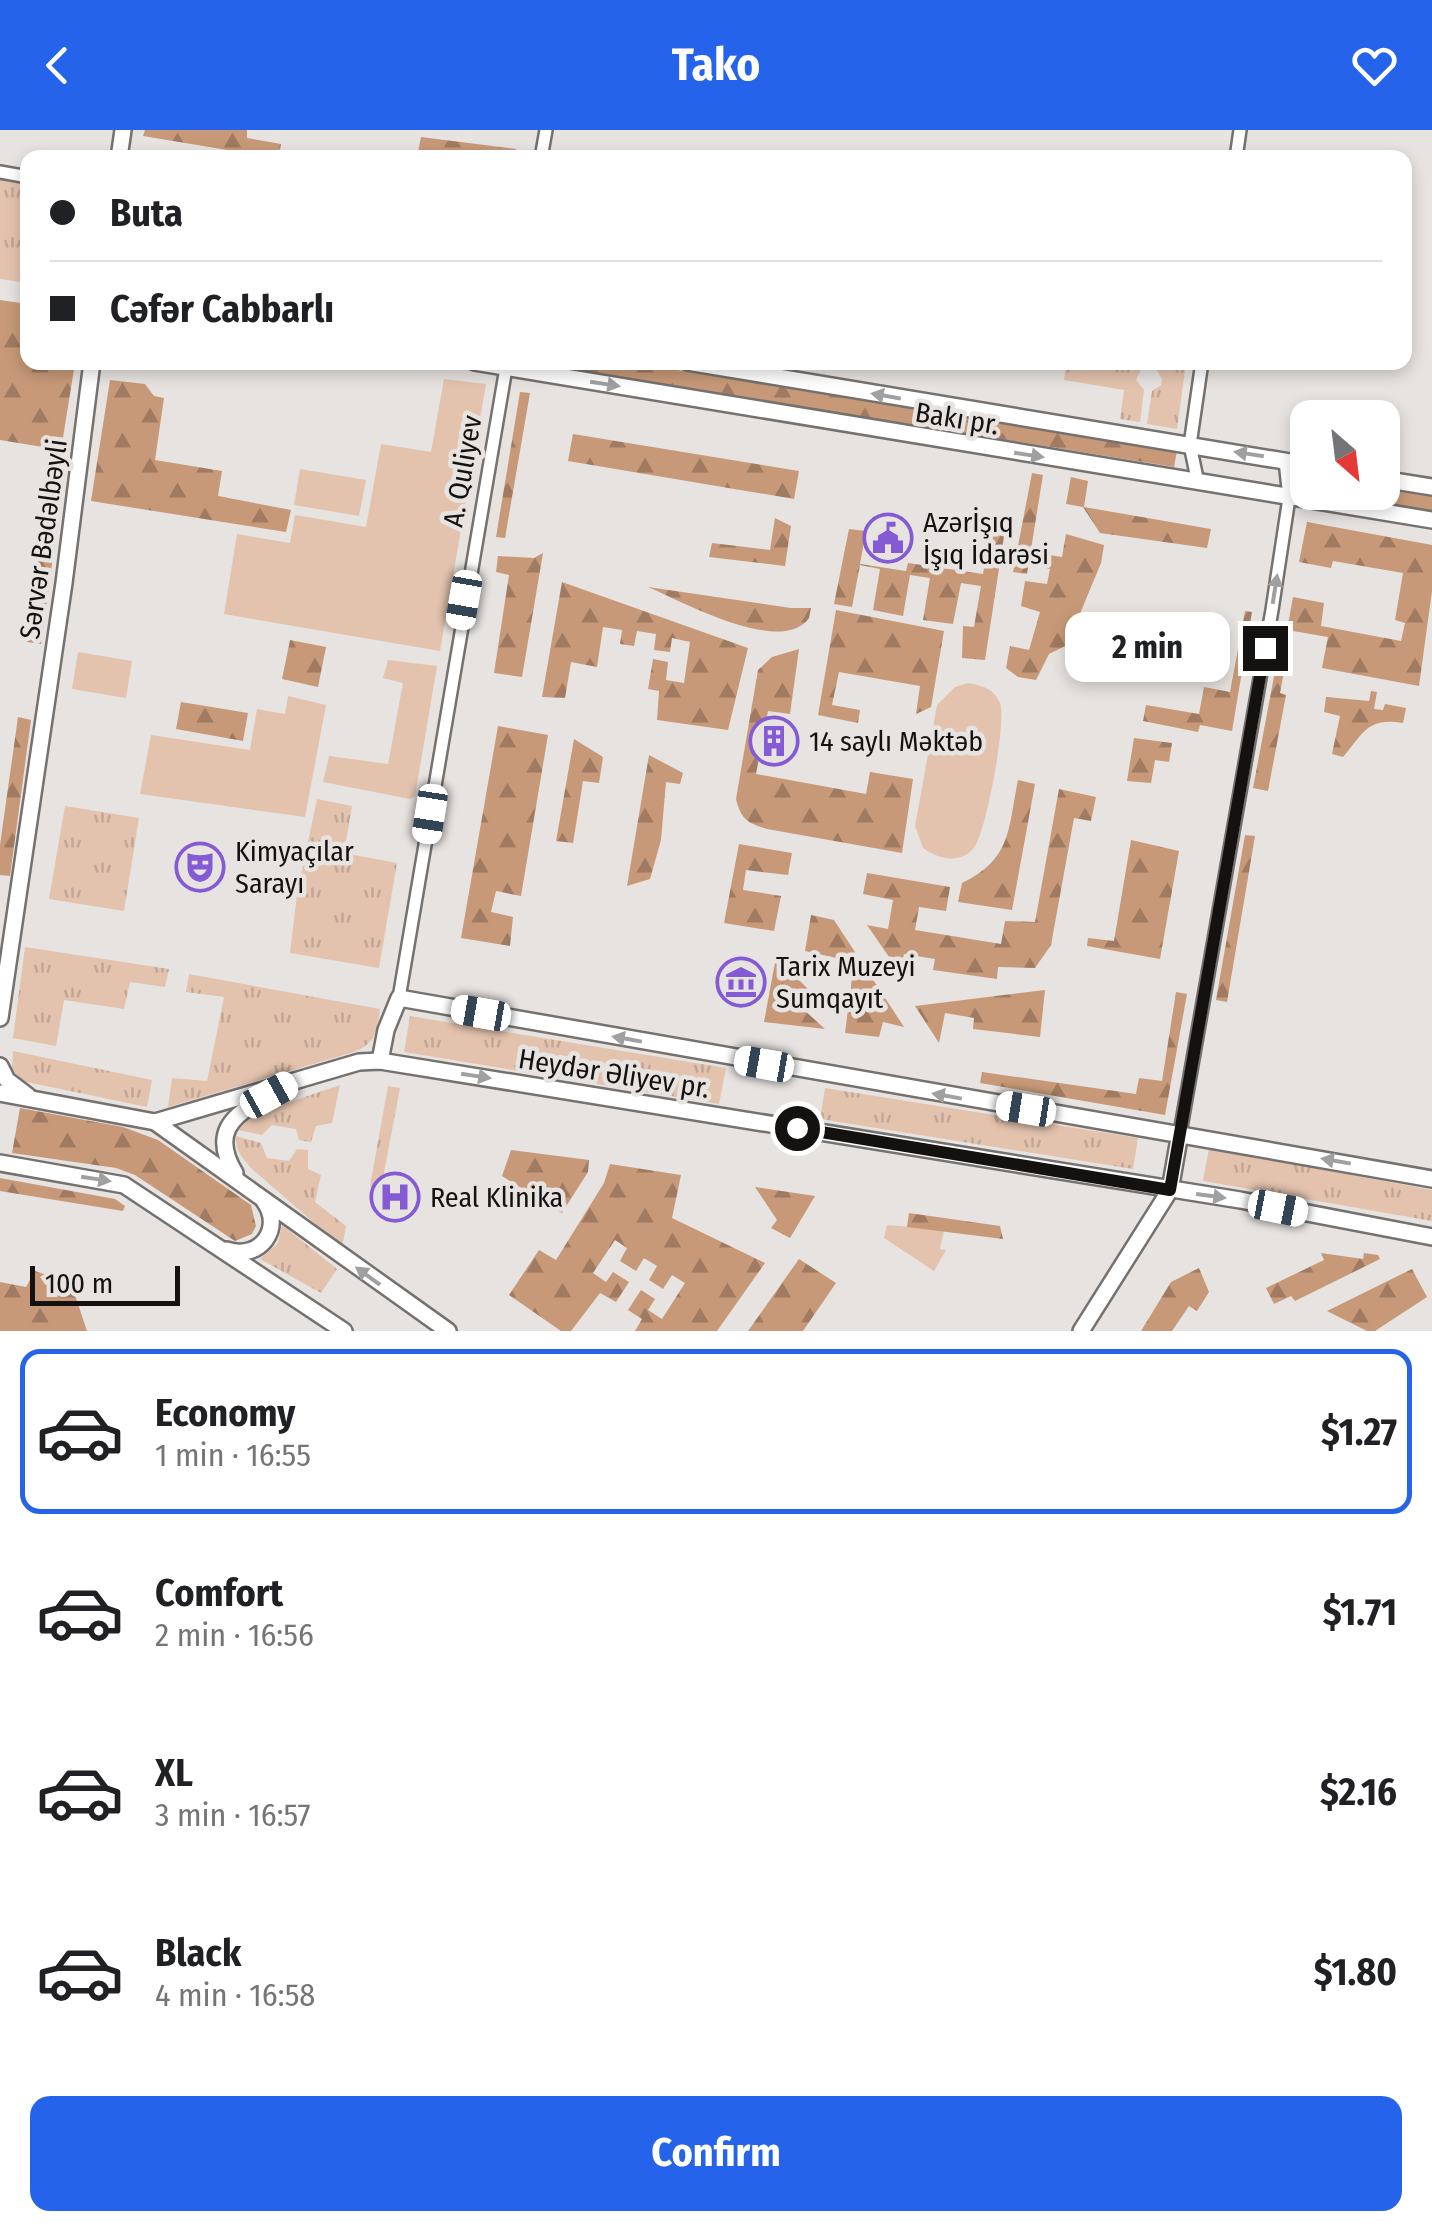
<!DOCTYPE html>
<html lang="en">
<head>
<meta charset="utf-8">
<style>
	:root { --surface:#fff; --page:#f6f6f6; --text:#202124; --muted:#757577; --line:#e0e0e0; --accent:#2563eb }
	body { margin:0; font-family:"Fira Sans Condensed",sans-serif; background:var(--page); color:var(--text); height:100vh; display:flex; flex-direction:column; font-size:38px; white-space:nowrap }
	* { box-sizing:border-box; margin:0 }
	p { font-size:32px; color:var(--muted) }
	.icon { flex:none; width:55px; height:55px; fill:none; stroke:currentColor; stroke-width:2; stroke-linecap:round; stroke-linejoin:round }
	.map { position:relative; height:1201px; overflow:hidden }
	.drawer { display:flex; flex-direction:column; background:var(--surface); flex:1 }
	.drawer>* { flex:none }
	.top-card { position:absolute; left:20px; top:20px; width:1392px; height:220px; border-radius:20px; box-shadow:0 5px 15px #0003; display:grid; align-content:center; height:220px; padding:0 30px; background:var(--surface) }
	.needle { width:65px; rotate:152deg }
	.controls { position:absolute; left:1290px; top:270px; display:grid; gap:20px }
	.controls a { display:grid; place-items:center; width:110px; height:110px; border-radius:20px; background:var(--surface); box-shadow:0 5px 15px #0003; font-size:50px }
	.scale { position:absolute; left:30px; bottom:25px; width:150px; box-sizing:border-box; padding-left:10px; border:5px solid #141211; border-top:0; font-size:28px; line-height:35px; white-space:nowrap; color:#141211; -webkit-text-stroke:8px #e7e3e0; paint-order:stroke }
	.end { position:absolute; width:45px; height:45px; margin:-22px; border:12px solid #141211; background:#fff; box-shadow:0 0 0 5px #fff }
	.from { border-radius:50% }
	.bubble { position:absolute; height:70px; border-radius:20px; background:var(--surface); box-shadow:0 5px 15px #0003; font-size:32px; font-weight:700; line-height:70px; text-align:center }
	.car { position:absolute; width:30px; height:60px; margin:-30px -15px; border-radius:12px; box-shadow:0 0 8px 2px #0007; background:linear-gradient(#fff 24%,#345 0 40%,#fff 0 76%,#345 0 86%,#fff 0) }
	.top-card b { display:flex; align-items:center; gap:35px; height:95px; font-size:38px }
	.top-card b+b { border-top:2px solid var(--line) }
	.top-card i { width:25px; height:25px; background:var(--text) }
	ul { padding:18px 0 0; list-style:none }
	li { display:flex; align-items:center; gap:30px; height:165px; margin:0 20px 15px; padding:0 10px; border:5px solid transparent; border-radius:20px }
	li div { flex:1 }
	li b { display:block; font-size:38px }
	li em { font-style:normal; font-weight:700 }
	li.selected { border-color:var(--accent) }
	li>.icon { width:90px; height:90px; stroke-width:1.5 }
	.button { display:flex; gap:20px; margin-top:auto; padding:20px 30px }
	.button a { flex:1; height:115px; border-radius:20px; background:var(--accent); color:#fff; font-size:40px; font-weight:700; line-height:115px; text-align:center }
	header { display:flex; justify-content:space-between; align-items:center; height:130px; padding:0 30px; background:var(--accent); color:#fff; font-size:45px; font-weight:700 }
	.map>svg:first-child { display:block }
</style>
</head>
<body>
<header><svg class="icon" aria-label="back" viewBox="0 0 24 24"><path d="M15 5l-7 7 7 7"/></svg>Tako<svg class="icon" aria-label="heart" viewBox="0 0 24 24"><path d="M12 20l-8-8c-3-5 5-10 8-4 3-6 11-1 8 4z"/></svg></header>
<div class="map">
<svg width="1432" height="1201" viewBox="0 0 1432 1201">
	<defs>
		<pattern id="forest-firs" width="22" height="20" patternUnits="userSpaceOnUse" patternTransform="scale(2.5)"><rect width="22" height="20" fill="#c79978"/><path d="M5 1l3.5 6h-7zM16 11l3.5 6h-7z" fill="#a07b61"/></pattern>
		<pattern id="park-tufts" width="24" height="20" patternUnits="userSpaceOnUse" patternTransform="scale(2.5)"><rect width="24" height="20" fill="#e3c3ae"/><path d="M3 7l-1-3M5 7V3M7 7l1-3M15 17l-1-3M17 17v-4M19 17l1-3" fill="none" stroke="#c2a695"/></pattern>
	</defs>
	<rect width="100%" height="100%" fill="#e7e3e0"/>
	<g fill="#e3c3ae">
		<polygon points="444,249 486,254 440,521 224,484 237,404 290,413 295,385 366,397 381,314 431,322"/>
		<polygon points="300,339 366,350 359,386 294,375"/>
		<polygon points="78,522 132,531 126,568 72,559"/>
		<polygon points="388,530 437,536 415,666 410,669 323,652 329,626 388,634 403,553 383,548"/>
		<path d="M968,553c15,3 25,5 32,20 7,16 -14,133 -27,146 -14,15 -35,10 -50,-1l-8,-22 22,-121 18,-18z"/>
		<polygon points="288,566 326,575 305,687 140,664 151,605 250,620 257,579 285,584"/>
		<polygon points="887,1095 944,1100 940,1119 946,1120 934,1141 884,1108"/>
	</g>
	<g fill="url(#forest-firs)">
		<polygon points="145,0 247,0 247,8 281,14 279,27 269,27 143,6"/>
		<polygon points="421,7 516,19 515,27 417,27"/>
		<polygon points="0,170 27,174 28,232 75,233 61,320 0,310"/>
		<polygon points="533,233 634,233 1177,321 1174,337"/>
		<polygon points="110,250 145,254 154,266 164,268 155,330 222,341 218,366 291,380 286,402 91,371"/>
		<polygon points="520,262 530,263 505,408 496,407"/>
		<polygon points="573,304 799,341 794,369 568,331"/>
		<polygon points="52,337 65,340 41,514 27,512"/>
		<polygon points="1032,343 1043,345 1027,444 1013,442"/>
		<polygon points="1071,347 1088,351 1084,377 1211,399 1207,418 1100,403 1083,377 1066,374"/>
		<polygon points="1383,357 1432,365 1432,381 1319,363 1382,362"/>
		<polygon points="775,388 791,396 785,436 709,427 712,413 770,420"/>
		<polygon points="1307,392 1432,415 1432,461 1419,556 1322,538 1328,507 1287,500 1293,467 1324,473 1321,496 1401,511 1405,493 1395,490 1403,443 1333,431 1331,438 1299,432"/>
		<polygon points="849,399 866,401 860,434 906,441 908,433 983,444 990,403 1004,406 985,530 962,528 963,496 974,497 981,456 961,453 953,494 923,490 930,448 910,445 903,486 873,480 880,439 860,435 852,477 834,474"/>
		<polygon points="1066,404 1104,415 1101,433 1067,515 1049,524 1036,550 1018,547 1006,538 1010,516 1029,520 1040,482 1021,476 1025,451 1047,454 1050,439 1041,437 1043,424 1062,427"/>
		<polygon points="543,423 522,547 494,543 509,445 496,442 498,426 534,428"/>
		<polygon points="562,452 748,518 728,600 657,590 659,561 648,559 653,529 668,532 666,550 684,553 690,512 672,508 670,522 654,520 656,504 637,501 634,516 620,514 622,500 603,497 597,537 571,532 565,568 542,567"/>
		<path d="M648,457l143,21h20l-2,10c-27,39 -128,-17 -161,-31z"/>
		<polygon points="836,480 944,501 931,577 916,584 920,556 839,542 832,575 860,580 858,593 818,585"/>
		<polygon points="1245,481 1252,482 1232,601 1200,595 1198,602 1143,591 1146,575 1199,584 1204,557 1230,562"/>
		<polygon points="290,510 326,517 318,557 282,549"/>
		<path d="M799,519l-9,65 -22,-3 -12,63 110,20 4,-22 43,7 -11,74 -135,-24c-20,-6 -26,-10 -31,-30l22,-129 14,-13z"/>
		<polygon points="1279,520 1288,521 1280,563 1286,565 1268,661 1253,658"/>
		<path d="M1371,561l6,1 -3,17 9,1 2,-6 21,4 -3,15c-35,-6 -39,9 -60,34l-11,-3 8,-38 -16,-4 2,-15 43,4z"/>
		<polygon points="181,572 248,583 243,611 176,599"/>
		<polygon points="18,587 31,590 10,746 0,745 0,715"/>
		<polygon points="498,596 548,605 521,766 496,761 491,782 513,787 510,816 461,808"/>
		<polygon points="1134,608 1172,613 1169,632 1155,630 1151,653 1127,651"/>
		<polygon points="574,609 603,627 599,653 583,651 573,713 556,711"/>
		<polygon points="649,625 683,643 680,654 666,652 661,710 650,749 627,756"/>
		<path d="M1018,650l17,4 -23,126 -54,-8 4,-19c50,-24 46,-54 56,-103z"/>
		<polygon points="1059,659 1096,667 1091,691 1074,688 1051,815 1035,838 998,837 997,849 933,840 935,829 904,824 900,843 867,795 888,799 893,770 863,764 867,743 950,757 946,781 919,777 915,800 1001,814 1005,791 1035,792"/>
		<polygon points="1245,705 1255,706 1227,872 1216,870"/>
		<polygon points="1131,710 1179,721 1160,829 1087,816 1088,808 1114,811"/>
		<polygon points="739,714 792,723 788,745 746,740 743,760 781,766 774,801 724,793"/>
		<polygon points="811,785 834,790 904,897 883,892 879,907 845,903 854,832 805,821"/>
		<polygon points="776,827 814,865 802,878 825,899 764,892"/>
		<polygon points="1045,860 1040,907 973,899 974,888 945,883 939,913 915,876"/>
		<polygon points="1176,862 1187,864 1165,985 980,953 982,942 1136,964 1139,948 1162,951"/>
		<polygon points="20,978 123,997 158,1010 251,1075 256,1096 252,1104 235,1111 135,1045 116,1038 12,1023"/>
		<polygon points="511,1020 589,1030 588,1042 562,1083 502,1046"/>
		<polygon points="610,1034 681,1045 672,1088 765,1133 717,1201 635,1201 642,1189 628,1180 641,1160 655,1169 648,1180 662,1189 685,1153 672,1145 663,1159 649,1150 657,1136 644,1128 636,1141 620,1131 627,1118 615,1110 593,1143 606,1152 613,1142 629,1152 616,1172 600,1163 571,1201 561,1201 509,1165 539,1120 556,1130 604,1053"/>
		<polygon points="0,1048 115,1069 125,1076 123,1081 0,1061"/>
		<polygon points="755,1057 815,1066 790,1108 771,1098 777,1090"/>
		<polygon points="909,1083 1000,1096 1003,1109 907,1097"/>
		<polygon points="1321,1123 1363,1129 1364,1123 1378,1125 1380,1129 1295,1171 1291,1166 1274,1174 1266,1158 1324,1130"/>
		<polygon points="799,1129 836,1153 803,1201 748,1201"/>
		<polygon points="1199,1138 1209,1162 1197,1181 1189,1176 1172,1201 1141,1201 1171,1152"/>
		<polygon points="1412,1139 1427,1167 1375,1201 1367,1201 1327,1181"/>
		<polygon points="35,1141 71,1153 87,1201 0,1201 0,1152 26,1157"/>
	</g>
	<g fill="url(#park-tufts)">
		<polygon points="0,47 27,52 27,153 0,149"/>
		<polygon points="1048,233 1186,233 1177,299 1147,294 1152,261 1161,255 1162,249 1155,237 1142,237 1136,250 1144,260 1140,292 1120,289 1124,260 1064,250 1066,235"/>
		<polygon points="317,669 352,676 344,723 397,733 379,838 290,823 297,764"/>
		<polygon points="65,676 139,688 124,781 49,769"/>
		<polygon points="25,817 169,839 165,857 130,852 124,879 64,870 56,916 13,908"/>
		<path d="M189,844l191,35c-3,22 -5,35 -26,43l-186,55 4,-29 35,3 17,-84 -38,-5z"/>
		<polygon points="410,886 726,938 719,974 404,922"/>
		<polygon points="13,921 152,950 147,977 22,951 12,939"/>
		<polygon points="340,955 332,993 316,996 311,1012 299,1010 296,999 272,995 262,1005 238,1000 252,985"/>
		<polygon points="388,956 400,958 381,1059 370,1056"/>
		<polygon points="825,958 1138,1008 1133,1039 820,989"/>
		<path d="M236,1006l25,7 6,15 22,3 8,-12 11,1v19l13,6 -6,27 31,24 -4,21 -89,-77c-10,-11 -18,-19 -17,-34z"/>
		<polygon points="1209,1018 1432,1060 1432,1091 1203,1051"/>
		<polygon points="282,1095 337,1139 321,1163 260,1129 278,1113"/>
	</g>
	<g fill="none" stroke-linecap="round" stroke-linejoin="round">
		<g stroke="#75716e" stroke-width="16">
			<g id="street">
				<polyline points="541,28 546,0"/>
				<polyline points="1236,28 1240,0"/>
				<polyline points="0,42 28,47"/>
				<polyline points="1198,353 1190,315 1202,232"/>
				<polyline points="399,868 507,232"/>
				<polyline points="1180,1003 1272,480 1289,368 1285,331"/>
			</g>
		</g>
		<g stroke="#75716e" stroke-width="20">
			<g id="secondary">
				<polyline points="119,28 123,0"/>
				<polyline points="474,232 1432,390"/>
				<polyline points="687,232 1308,335"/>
				<polyline points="1382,349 1432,357"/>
				<polyline points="0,888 64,453 92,232"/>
				<polyline points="380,931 386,900 399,868 1432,1049"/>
				<polyline points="0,936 7,950 28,966"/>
				<polyline points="0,963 155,992 448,1201"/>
				<polyline points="155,992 359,932 380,931 1240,1070 1432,1107"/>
				<polyline points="0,1033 124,1055 344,1201"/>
				<path d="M235,1043c-23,-38 -5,-57 29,-75"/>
				<path d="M227,1120c33,11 57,-22 37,-49"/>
				<polyline points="1081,1201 1170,1060 1180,1003"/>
			</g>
		</g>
		<use href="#street" stroke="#fff" stroke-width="11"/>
		<use href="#secondary" stroke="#fff" stroke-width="15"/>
	</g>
	<defs><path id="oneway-solid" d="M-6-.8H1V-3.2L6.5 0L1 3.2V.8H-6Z" transform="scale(2.5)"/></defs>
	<g fill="#a1a0a0">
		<use href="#oneway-solid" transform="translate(605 254) rotate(9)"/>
		<use href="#oneway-solid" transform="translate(886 266) rotate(-170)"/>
		<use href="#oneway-solid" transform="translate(1249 324) rotate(-171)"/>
		<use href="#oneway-solid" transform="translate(1029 325) rotate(9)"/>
		<use href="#oneway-solid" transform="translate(1275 459) rotate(-81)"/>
		<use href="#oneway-solid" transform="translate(627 909) rotate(-170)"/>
		<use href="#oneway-solid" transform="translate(476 946) rotate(9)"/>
		<use href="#oneway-solid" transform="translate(947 966) rotate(-170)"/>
		<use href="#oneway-solid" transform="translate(1336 1031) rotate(-170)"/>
		<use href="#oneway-solid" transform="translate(96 1049) rotate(9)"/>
		<use href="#oneway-solid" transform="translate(1211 1066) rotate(8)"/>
		<use href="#oneway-solid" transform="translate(368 1146) rotate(-144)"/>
	</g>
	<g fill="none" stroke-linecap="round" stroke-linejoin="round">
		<polyline stroke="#141211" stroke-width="12" points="797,998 1170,1060 1265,518"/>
	</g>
	<defs>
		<g id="civic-ring" transform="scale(2.5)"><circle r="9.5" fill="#e7e3e0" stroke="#855bd5" stroke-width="1.5"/><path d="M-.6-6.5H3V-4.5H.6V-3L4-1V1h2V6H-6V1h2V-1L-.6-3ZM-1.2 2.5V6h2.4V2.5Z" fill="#855bd5"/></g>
		<g id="building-ring" transform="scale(2.5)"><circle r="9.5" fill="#e7e3e0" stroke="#855bd5" stroke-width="1.5"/><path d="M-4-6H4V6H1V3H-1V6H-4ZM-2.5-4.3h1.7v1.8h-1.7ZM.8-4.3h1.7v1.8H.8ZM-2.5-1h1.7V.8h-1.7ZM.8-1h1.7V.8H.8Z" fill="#855bd5"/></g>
		<g id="theatre-ring" transform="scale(2.5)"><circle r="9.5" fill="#e7e3e0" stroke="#855bd5" stroke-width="1.5"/><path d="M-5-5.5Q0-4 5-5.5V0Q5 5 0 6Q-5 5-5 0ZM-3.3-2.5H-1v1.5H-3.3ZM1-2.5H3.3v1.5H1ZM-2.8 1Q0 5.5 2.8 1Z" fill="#855bd5"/></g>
		<g id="museum-ring" transform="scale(2.5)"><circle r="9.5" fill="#e7e3e0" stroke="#855bd5" stroke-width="1.5"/><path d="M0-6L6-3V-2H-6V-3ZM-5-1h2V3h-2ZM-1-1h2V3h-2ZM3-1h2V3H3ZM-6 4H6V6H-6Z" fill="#855bd5"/></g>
		<g id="hospital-ring" transform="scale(2.5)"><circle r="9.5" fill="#e7e3e0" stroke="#855bd5" stroke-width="1.5"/><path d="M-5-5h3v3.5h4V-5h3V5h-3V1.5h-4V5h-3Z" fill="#855bd5"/></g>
	</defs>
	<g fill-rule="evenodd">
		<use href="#civic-ring" x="888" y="408"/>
		<use href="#building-ring" x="774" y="611"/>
		<use href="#theatre-ring" x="200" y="737"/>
		<use href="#museum-ring" x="741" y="852"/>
		<use href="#hospital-ring" x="395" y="1067"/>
	</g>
	<g text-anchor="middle" stroke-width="9" stroke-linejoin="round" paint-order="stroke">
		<g font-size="28" fill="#141211" stroke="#e7e3e0">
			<text transform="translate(957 288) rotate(9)" y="10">Bakı pr.</text>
			<text transform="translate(462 341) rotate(-80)" y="10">A. Quliyev</text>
			<text transform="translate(43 409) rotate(-82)" y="10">Sərvər Bədəlbəyli</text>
			<text transform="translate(614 943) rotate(9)" y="10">Heydər Əliyev pr.</text>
		</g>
		<g font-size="28" fill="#141211" stroke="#e7e3e0" text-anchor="start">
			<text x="923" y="402">Azərİşıq<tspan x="923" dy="32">İşıq İdarəsi</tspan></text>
			<text x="809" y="621">14 saylı Məktəb</text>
			<text x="235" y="731">Kimyaçılar<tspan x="235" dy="32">Sarayı</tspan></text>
			<text x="776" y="846">Tarix Muzeyi<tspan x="776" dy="32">Sumqayıt</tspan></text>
			<text x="430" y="1077">Real Klinika</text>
		</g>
	</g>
</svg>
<div class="controls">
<a><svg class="needle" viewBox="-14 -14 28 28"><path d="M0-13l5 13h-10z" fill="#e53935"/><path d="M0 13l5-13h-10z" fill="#757577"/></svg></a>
</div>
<div class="scale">100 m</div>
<i class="end from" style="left:797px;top:998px"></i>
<i class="end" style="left:1265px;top:518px"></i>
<div class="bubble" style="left:1065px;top:482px;width:165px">2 min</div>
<i class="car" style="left:464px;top:470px;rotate:190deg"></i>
<i class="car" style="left:430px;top:684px;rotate:189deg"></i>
<i class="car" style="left:481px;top:883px;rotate:280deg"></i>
<i class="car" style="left:764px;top:934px;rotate:280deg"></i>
<i class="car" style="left:269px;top:965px;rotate:61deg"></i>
<i class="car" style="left:1026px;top:979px;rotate:279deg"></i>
<i class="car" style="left:1278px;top:1078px;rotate:101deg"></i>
<div class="top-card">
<b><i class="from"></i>Buta</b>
<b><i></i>Cəfər Cabbarlı</b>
</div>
</div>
<section class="drawer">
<ul>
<li class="selected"><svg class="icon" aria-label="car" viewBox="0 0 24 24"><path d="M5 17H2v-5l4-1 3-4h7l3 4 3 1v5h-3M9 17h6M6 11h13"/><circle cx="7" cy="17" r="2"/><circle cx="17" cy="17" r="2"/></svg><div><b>Economy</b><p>1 min · 16:55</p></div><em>$1.27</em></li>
<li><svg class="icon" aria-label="car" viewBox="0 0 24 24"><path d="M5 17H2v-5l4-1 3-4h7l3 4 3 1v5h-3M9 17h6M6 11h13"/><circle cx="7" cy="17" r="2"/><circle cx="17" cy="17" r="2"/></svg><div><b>Comfort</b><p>2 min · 16:56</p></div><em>$1.71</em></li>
<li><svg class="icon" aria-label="car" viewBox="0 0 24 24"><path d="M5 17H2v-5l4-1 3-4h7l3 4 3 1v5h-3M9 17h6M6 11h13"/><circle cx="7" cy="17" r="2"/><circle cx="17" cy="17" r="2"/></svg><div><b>XL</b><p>3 min · 16:57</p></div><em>$2.16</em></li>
<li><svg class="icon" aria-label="car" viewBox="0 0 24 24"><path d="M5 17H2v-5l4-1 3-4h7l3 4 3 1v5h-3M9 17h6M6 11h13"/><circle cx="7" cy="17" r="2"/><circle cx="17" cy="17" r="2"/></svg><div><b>Black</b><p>4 min · 16:58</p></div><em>$1.80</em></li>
</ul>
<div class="button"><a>Confirm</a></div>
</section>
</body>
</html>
